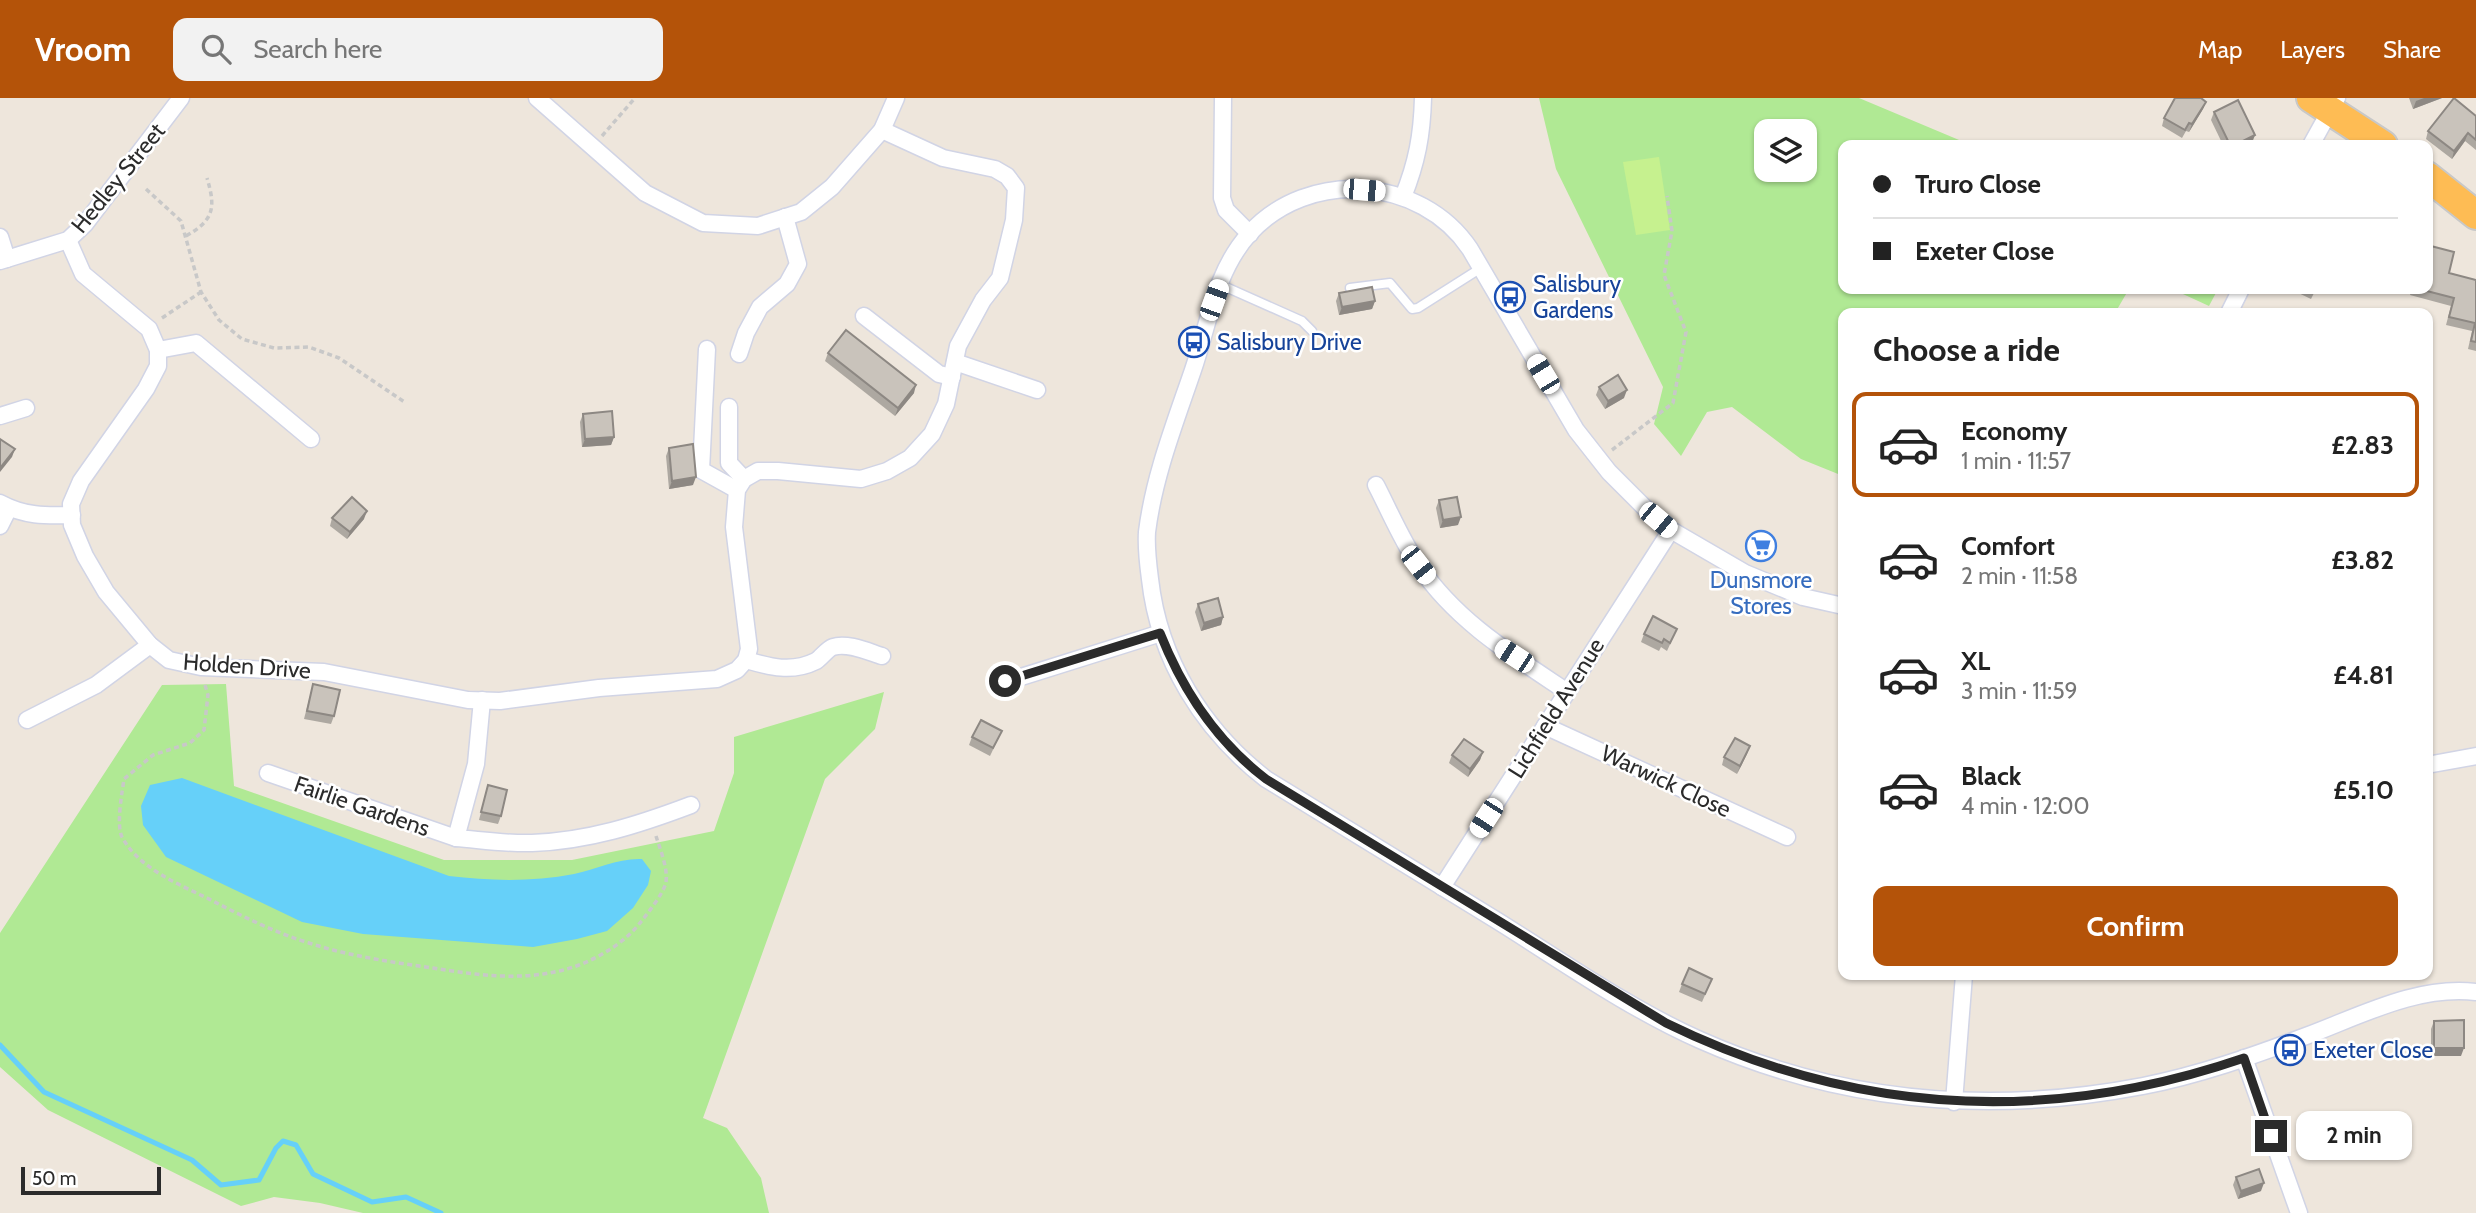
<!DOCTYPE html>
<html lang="en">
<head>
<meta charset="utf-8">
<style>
	:root { --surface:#fff; --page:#f2f2f2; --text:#222; --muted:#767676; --line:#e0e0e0; --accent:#b45309 }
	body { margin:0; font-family:Cabin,sans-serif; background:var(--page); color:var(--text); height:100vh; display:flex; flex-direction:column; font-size:26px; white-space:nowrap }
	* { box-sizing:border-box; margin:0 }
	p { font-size:23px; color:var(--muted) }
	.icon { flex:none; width:38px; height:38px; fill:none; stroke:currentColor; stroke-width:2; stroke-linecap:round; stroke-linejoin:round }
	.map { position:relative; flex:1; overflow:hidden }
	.drawer { position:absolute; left:1838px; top:210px; width:595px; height:672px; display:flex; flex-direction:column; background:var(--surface); border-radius:14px; box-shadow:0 2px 5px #0004 }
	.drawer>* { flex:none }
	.guide { position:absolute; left:1838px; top:42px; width:595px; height:154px; border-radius:14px; box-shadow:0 2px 5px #0004; display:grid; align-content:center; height:154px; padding:0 35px; background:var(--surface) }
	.buttons { position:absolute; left:1754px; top:21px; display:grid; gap:14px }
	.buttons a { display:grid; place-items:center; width:63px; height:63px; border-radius:14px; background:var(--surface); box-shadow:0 2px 5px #0004; font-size:35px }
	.scale { position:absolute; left:21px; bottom:18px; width:140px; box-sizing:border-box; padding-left:7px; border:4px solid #2b2b2b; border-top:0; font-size:19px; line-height:24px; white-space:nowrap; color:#2b2b2b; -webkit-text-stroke:5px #fff; paint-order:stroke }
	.end { position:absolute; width:32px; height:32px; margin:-16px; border:9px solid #2b2b2b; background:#fff; box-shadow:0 0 0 4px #fff }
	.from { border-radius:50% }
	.bubble { position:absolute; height:49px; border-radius:14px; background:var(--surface); box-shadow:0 2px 5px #0004; font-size:23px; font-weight:800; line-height:49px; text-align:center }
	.car { position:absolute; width:21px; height:42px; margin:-21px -10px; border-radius:9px; box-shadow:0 0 5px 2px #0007; background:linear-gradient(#fff 24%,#345 0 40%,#fff 0 76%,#345 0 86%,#fff 0) }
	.guide b { display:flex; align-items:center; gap:24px; height:66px; font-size:26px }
	.guide b+b { border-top:2px solid var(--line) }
	.guide i { width:18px; height:18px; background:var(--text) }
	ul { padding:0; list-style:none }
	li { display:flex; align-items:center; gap:21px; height:105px; margin:0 14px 10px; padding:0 21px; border:4px solid transparent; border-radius:14px }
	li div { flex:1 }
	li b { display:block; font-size:26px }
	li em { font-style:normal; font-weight:800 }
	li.on { border-color:var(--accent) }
	li>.icon { width:63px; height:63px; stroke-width:1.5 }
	h2 { padding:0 35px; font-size:32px; line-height:84px }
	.action { display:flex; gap:14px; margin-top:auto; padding:14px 35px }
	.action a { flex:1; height:80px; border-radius:14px; background:var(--accent); color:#fff; font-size:28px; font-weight:800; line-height:80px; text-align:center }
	header { display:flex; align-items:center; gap:42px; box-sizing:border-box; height:98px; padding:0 35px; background:var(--accent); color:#fff }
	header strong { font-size:33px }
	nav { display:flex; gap:38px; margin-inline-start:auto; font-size:24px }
	.search { width:490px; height:63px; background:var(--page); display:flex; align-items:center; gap:18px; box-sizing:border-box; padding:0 24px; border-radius:14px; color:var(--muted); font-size:26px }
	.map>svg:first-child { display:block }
</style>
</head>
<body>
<header>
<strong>Vroom</strong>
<div class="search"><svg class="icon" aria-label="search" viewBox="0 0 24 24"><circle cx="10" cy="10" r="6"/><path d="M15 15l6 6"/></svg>Search here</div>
<nav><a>Map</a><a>Layers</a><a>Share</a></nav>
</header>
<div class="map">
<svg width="2476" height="1115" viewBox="0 0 2476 1115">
	<rect width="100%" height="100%" fill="#eee6dc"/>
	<g fill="#b0e994" fill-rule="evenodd">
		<path d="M1539,0h320l112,47h-128v144h286l-14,24h-272v163l-42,-17 -69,-52 -25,5 -26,44 -27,-32 9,-37 -107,-218zM1766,33h38v39h-38z"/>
		<polygon points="2172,191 2218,191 2209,208"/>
		<polygon points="226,586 234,688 444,762 572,762 714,733 734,675 734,639 884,594 875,631 825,681 703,1020 727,1030 761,1080 769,1115 363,1115 320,1105 274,1099 241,1108 48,1012 0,969 0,835 162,587"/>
	</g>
	<polygon fill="#c6f18f" points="1659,59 1670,132 1636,137 1623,64"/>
	<path fill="#66d0f9" d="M182,680l267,98c41,5 84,6 125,-2 23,-5 44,-16 68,-15l9,12 -3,14 -15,23 -26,23 -30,8 -44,8 -170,-13 -61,-12 -136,-65 -23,-32 -2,-19 9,-21z"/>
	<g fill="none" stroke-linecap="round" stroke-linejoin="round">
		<polyline stroke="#66d0f9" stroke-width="5" points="0,947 44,994 192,1062 221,1087 259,1082 276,1050 283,1043 296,1047 313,1076 372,1104 406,1099 441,1115"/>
		<g stroke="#d1d4e5" stroke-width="11">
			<g id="service">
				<polyline points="1219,186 1302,223 1312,233"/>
				<polyline points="1350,190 1390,185 1412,211 1418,210 1481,170"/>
			</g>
		</g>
		<g stroke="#d1d4e5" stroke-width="19">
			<g id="minor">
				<polyline points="537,0 645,95 703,125 758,128 801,114 832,89 882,32 896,0"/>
				<polyline points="1223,0 1222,100 1226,112 1250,136"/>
				<polyline points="2311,47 2337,0"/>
				<path d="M1403,99c14,-35 19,-62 20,-99"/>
				<polyline points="0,139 7,161"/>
				<polyline points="68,142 83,176 149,231 158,252 158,268 146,291 81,383 71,406 72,427 85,458 106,494 150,547 169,562 201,569 324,574 468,602 500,603 599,590 717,581 737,572 746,562 749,551 734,429 737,392 744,381 758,373 778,373 861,381 887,373 910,360 932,336 946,306 958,248 983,202 1000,180 1014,122 1016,90 1007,78 995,71 943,60 882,32"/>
				<polyline points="0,163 68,142 85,126 181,0"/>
				<polyline points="2229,215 2241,191"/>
				<polyline points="864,218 939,276 952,279"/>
				<polyline points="707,251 701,372 737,392"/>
				<polyline points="158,252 196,245 311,341"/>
				<polyline points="739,256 746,235 760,209 787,186 798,166 785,119"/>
				<polyline points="955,264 1037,292"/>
				<polyline points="729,309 729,365 744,381"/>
				<polyline points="0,318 26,310"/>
				<path d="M1376,387c14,27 26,56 43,81 37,55 93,89 147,125"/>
				<path d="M0,405c24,13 45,13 72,12"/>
				<polyline points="0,428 9,410"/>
				<path d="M1843,508l-40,-9 -58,-24 -74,-43 -25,-21 -37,-37 -33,-42 -106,-181c-49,-73 -162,-81 -221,-15 -34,38 -40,89 -56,136 -18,53 -39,106 -46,162 -1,15 1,32 3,47 9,81 53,151 116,200 77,47 154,94 230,141 66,41 132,88 204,120 142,63 291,75 443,46 56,-11 110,-30 163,-50 54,-20 111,-51 170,-44"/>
				<path d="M746,562c24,7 46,13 70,1 6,-4 11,-12 17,-14 14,-5 36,5 49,9"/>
				<polyline points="1005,584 1161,535"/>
				<path d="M482,602l-6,64 -20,74c25,2 51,6 76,5 56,-2 106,-18 159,-38"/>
				<polyline points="27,622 96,587 150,547"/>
				<polyline points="1545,628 1787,739"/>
				<polyline points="2427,667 2476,658"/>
				<polyline points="268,675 456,740"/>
				<polyline points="1442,789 1671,432"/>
				<polyline points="2244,960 2299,1115"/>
				<polyline points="1954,1004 1964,877"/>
			</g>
		</g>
		<g stroke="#c8c8c8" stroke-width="32">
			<g id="trunk">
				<polyline points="2311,0 2383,47"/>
				<polyline points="2427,78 2476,117"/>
			</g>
		</g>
		<g stroke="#c8c8c8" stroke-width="3.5" stroke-dasharray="5 3.5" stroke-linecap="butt">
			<polyline points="602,38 635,0"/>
			<polyline points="146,91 181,123 201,194 219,222 242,241 274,250 309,249 339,260 406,305"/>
			<path d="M186,138c28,-16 30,-28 21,-58"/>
			<polyline points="162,220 201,194"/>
			<polyline points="1612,352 1673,305 1686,234 1664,177 1672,133 1667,98"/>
			<path d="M205,587l3,10 -4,35 -14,13 -37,12 -29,24c-2,14 -8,46 -2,58 17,31 54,46 85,61 33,17 66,34 102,45 40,13 82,19 124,25 37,6 79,12 116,5 33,-5 70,-24 91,-50 7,-9 24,-30 26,-41 2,-14 -6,-33 -10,-46"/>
		</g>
		<use href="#service" stroke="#fff" stroke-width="8"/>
		<use href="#minor" stroke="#fff" stroke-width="16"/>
		<use href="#trunk" stroke="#febc54" stroke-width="28"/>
	</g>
	<g fill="#ada8a1">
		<polygon points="2409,0 2442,0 2413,11"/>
		<polygon points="2206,4 2203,11 2189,34 2186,33 2182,40 2162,28 2164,20"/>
		<polygon points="2214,14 2252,45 2248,47 2223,47 2211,22"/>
		<polygon points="2476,18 2476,52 2465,43 2452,61 2426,41 2428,33"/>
		<polygon points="2449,175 2476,182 2476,253 2468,251 2472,233 2446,227 2451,208 2410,197 2412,191 2427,191"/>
		<polygon points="2290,191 2316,191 2311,201"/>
		<polygon points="1339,195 1375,203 1372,211 1339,217 1336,203"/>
		<polygon points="828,255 914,295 895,318 825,263"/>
		<polygon points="1599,289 1624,300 1605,311 1596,297"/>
		<polygon points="583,316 614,339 611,347 582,349 580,324"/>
		<polygon points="669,350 693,387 669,391 666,358"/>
		<polygon points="1439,402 1458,427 1440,430 1436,410"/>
		<polygon points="332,420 364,421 347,441 330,428"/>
		<polygon points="1198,506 1223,519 1221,527 1201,533 1195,514"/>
		<polygon points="1677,531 1667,553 1661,549 1659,553 1641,544 1644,536"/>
		<polygon points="313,586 334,618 331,626 304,621"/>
		<polygon points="1002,633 990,658 969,647 972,639"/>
		<polygon points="1750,648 1737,676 1722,667 1724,659"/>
		<polygon points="1483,654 1480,662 1468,679 1449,665 1452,657"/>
		<polygon points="488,687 501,718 498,726 479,722"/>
		<polygon points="1682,886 1709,888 1702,904 1679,894"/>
		<polygon points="2434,923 2461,958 2431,958 2431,931"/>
		<polygon points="2236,1079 2261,1093 2238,1101 2233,1087"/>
	</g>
	<g fill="#8d8883">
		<polygon points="2424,0 2442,0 2413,11 2416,3"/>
		<polygon points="2206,4 2203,11 2189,34 2192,26"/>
		<polygon points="2468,35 2465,43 2452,61 2454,53"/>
		<polygon points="2255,37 2252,45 2248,47 2235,47"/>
		<polygon points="1375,203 1372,211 1339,217 1342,209"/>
		<polygon points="916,287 914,295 895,318 898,310"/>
		<polygon points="1627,292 1624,300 1605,311 1608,303"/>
		<polygon points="614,339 611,347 582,349 585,341"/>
		<polygon points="15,351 12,359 0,374 0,370"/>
		<polygon points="696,379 693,387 669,391 672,383"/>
		<polygon points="367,413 364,421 347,441 350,434"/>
		<polygon points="1461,419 1458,427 1440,430 1443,422"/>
		<polygon points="1223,519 1221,527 1201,533 1204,525"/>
		<polygon points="1750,648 1747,656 1737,676 1740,668"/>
		<polygon points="1483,654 1480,662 1468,679 1470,671"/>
		<polygon points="2434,950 2464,950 2461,958 2431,958"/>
		<polygon points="2264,1085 2261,1093 2238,1101 2241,1093"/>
	</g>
	<g fill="#c9c3bb" stroke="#8d8883" stroke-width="2">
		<polygon points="2175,0 2201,0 2206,4 2192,26 2189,25 2185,32 2164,20"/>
		<polygon points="2454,0 2476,18 2476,42 2468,35 2454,53 2428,33"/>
		<polygon points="2238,2 2255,37 2235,47 2230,47 2214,14"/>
		<polygon points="2427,147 2454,154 2449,175 2476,182 2476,244 2471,243 2475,225 2449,219 2454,200 2419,191 2427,191"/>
		<polygon points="1372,189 1375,203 1342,209 1339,195"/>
		<polygon points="846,232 916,287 898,310 828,255"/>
		<polygon points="1618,277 1627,292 1608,303 1599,289"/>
		<polygon points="612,313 614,339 585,341 583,316"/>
		<polygon points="0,341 15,351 0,370"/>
		<polygon points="693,346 696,379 672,383 669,350"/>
		<polygon points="352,399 367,413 350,434 332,420"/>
		<polygon points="1457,399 1461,419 1443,422 1439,402"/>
		<polygon points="1218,500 1223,519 1204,525 1198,506"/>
		<polygon points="1653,518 1677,531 1670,545 1664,541 1662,545 1644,536"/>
		<polygon points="313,586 340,592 334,618 307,613"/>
		<polygon points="981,622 1002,633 993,650 972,639"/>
		<polygon points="1735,640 1750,648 1740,668 1724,659"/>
		<polygon points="1464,641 1483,654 1470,671 1452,657"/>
		<polygon points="488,687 507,692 501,718 481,714"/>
		<polygon points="1689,870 1712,881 1705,896 1682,886"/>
		<polygon points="2464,922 2464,950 2434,950 2434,923"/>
		<polygon points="2259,1071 2264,1085 2241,1093 2236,1079"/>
	</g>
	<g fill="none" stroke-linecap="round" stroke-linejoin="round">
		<path stroke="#2b2b2b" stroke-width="9" d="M1005,583l155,-48c23,58 56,108 106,146l400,244c188,92 380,103 578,35l27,78"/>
	</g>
	<defs>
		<g id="bus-ring" transform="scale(1.575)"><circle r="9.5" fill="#fff" stroke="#1a4fb4" stroke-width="1.5"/><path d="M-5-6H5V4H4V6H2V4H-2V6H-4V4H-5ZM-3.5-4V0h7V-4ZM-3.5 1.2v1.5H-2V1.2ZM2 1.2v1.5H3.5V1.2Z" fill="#1a4fb4"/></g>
		<g id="supermarket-ring" transform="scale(1.575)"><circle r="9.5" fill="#fff" stroke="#3f7fe0" stroke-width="1.5"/><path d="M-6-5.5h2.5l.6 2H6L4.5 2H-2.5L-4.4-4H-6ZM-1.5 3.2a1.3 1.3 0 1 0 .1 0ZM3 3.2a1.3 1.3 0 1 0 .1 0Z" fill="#3f7fe0"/></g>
	</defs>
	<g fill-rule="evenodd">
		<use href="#bus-ring" x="1510" y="199"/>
		<use href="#bus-ring" x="1194" y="244"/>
		<use href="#supermarket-ring" x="1761" y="448"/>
		<use href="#bus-ring" x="2290" y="952"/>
	</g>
	<g text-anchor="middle" stroke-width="5" stroke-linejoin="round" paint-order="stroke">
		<g font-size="23" fill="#2b2b2b" stroke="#fff">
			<text transform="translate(118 80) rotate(-51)" y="8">Hedley Street</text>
			<text transform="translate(247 568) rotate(4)" y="8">Holden Drive</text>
			<text transform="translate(1556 610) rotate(-58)" y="8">Lichfield Avenue</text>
			<text transform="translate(1666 683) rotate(25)" y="8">Warwick Close</text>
			<text transform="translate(362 708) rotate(19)" y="8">Fairlie Gardens</text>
		</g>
		<g font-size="23" fill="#164399" stroke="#fff" text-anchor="start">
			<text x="1533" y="194">Salisbury<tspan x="1533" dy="26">Gardens</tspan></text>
			<text x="1217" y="252">Salisbury Drive</text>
			<text x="2313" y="960">Exeter Close</text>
		</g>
		<g font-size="23" fill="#366cbe" stroke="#fff">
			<text x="1761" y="490">Dunsmore<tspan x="1761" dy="26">Stores</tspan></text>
		</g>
	</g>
</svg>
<div class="buttons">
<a><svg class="icon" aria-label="layers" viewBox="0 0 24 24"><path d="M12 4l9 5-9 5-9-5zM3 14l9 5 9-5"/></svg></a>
</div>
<div class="scale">50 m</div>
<i class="end from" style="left:1005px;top:583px"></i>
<i class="end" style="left:2271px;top:1038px"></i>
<div class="bubble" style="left:2296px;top:1013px;width:116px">2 min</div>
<i class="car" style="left:1364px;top:92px;rotate:95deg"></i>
<i class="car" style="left:1214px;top:202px;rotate:20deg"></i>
<i class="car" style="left:1543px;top:276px;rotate:329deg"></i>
<i class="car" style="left:1658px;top:422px;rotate:130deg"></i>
<i class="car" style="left:1418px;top:467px;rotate:142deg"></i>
<i class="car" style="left:1514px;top:558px;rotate:303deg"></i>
<i class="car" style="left:1486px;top:720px;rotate:213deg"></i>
<div class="guide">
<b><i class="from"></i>Truro Close</b>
<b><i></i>Exeter Close</b>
</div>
<section class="drawer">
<h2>Choose a ride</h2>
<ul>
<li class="on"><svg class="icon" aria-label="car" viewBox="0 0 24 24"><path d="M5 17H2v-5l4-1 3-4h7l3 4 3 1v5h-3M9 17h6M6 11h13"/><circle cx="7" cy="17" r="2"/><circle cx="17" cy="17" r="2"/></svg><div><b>Economy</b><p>1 min · 11:57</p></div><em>£2.83</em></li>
<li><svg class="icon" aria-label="car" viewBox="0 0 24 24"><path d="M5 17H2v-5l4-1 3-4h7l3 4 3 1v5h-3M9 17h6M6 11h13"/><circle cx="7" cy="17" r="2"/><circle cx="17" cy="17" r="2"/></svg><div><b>Comfort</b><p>2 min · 11:58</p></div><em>£3.82</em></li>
<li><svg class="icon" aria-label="car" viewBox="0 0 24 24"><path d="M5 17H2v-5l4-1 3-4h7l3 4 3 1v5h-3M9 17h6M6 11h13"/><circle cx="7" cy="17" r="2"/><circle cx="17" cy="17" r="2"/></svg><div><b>XL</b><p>3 min · 11:59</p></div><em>£4.81</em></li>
<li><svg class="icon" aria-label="car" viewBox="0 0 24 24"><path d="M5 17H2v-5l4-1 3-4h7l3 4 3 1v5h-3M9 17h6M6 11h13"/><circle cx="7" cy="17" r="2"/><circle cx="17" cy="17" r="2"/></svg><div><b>Black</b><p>4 min · 12:00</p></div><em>£5.10</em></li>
</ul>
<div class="action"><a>Confirm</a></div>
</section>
</div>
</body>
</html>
